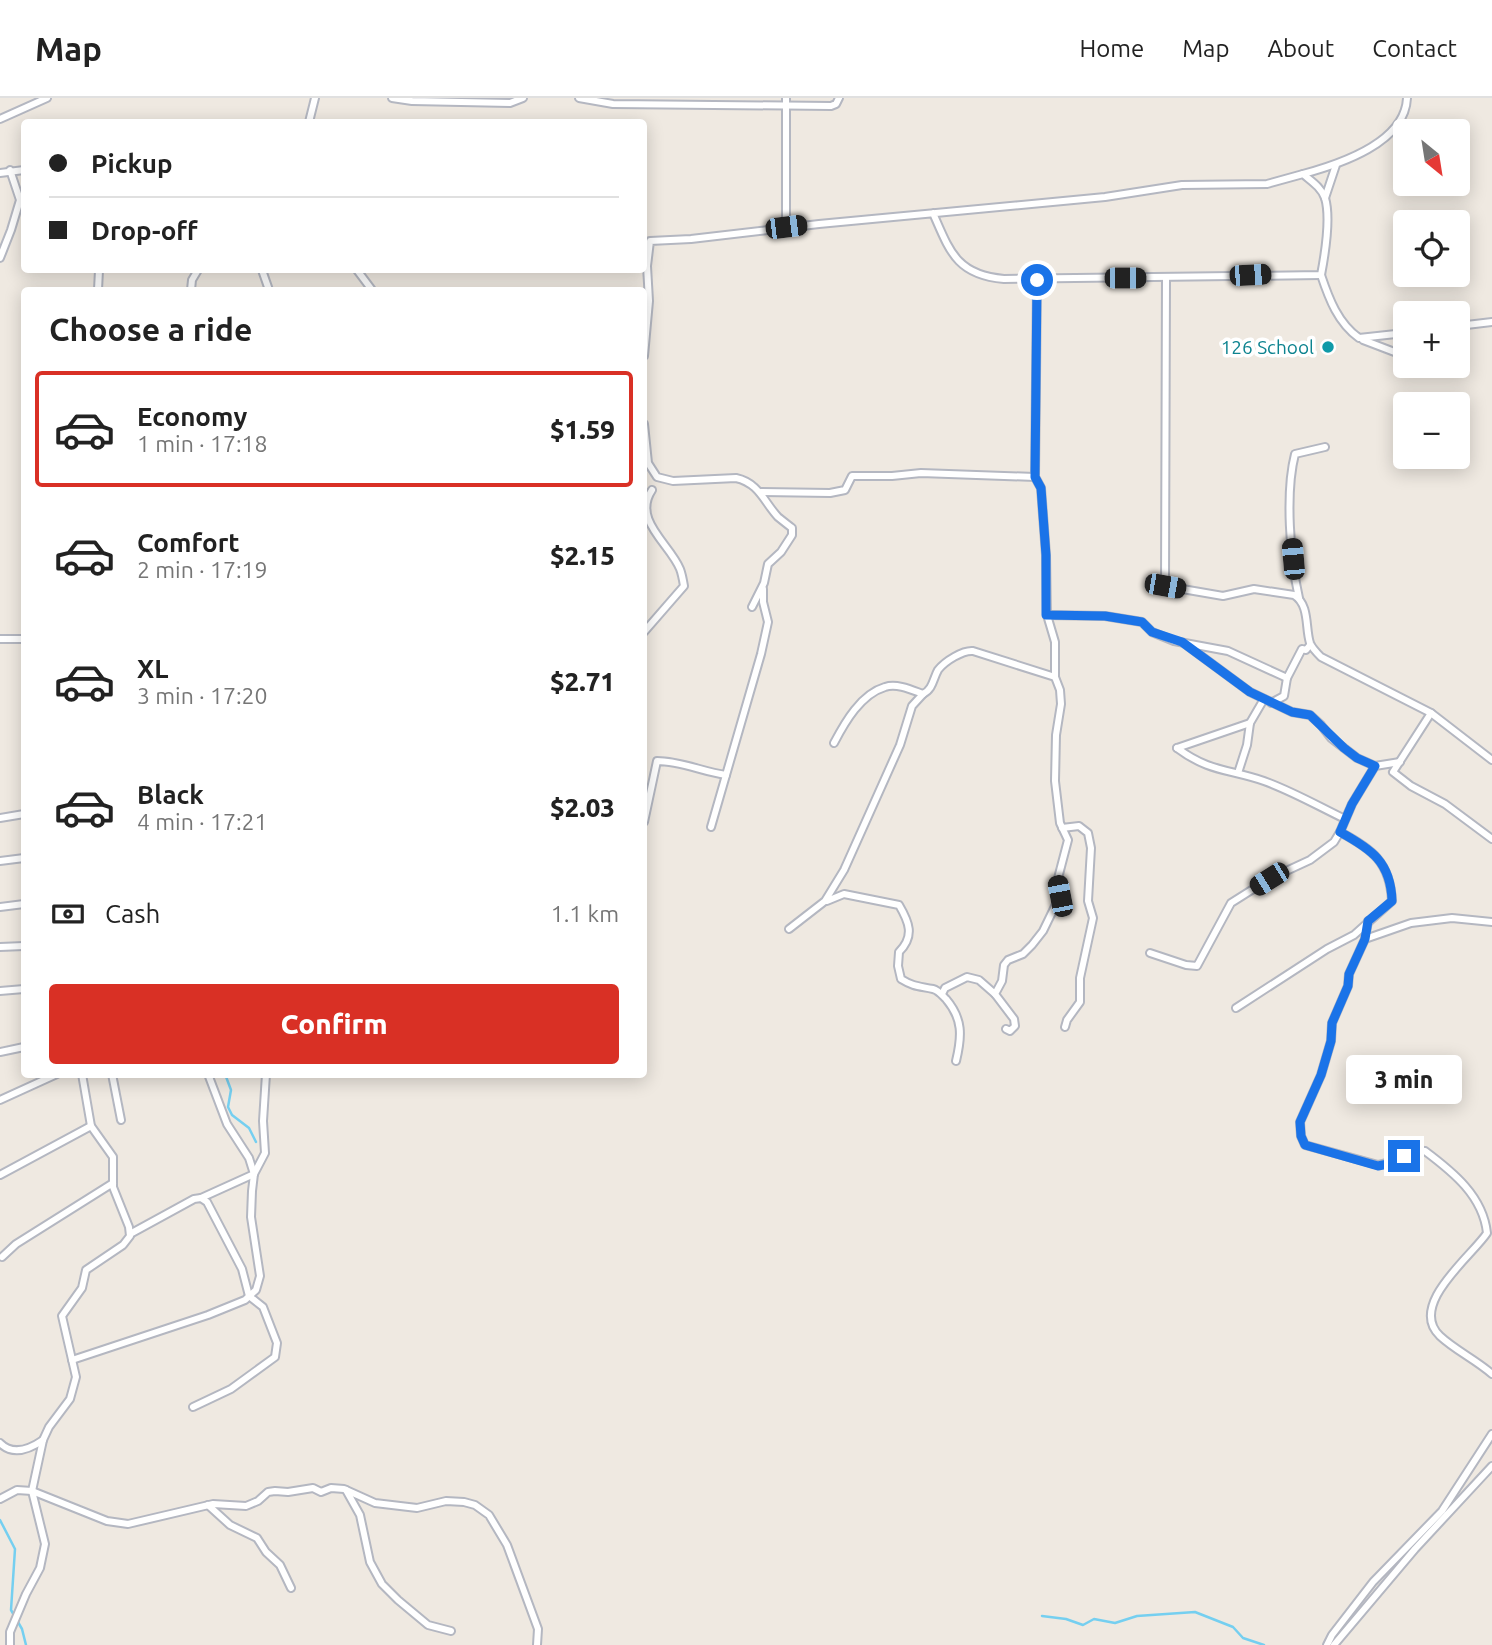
<!DOCTYPE html>
<html lang="en">
<head>
<meta charset="utf-8">
<style>
	:root { --surface:#fff; --page:#f2f2f2; --text:#222; --muted:#767676; --line:#e0e0e0; --accent:#d93025 }
	body { margin:0; font-family:Ubuntu,sans-serif; background:var(--page); color:var(--text); height:100vh; display:flex; flex-direction:column; font-size:26px; white-space:nowrap }
	* { box-sizing:border-box; margin:0 }
	p { font-size:23px; color:var(--muted) }
	.icon { flex:none; width:38px; height:38px; fill:none; stroke:currentColor; stroke-width:2; stroke-linecap:round; stroke-linejoin:round }
	.map { position:relative; flex:1; overflow:hidden }
	.sheet { position:absolute; left:21px; top:189px; width:626px; height:791px; display:flex; flex-direction:column; background:var(--surface); border-radius:7px; box-shadow:0 4px 18px #0003 }
	.sheet>* { flex:none }
	.guide { position:absolute; left:21px; top:21px; width:626px; height:154px; border-radius:7px; box-shadow:0 4px 18px #0003; display:grid; align-content:center; height:154px; padding:0 28px; background:var(--surface) }
	.needle { width:46px; rotate:150deg }
	.controls { position:absolute; left:1393px; top:21px; display:grid; gap:14px }
	.controls a { display:grid; place-items:center; width:77px; height:77px; border-radius:7px; background:var(--surface); box-shadow:0 4px 18px #0003; font-size:35px }
	.end { position:absolute; width:32px; height:32px; margin:-16px; border:9px solid #1a73e8; background:#fff; box-shadow:0 0 0 4px #fff }
	.from { border-radius:50% }
	.bubble { position:absolute; height:49px; border-radius:7px; background:var(--surface); box-shadow:0 4px 18px #0003; font-size:23px; font-weight:800; line-height:49px; text-align:center }
	.car { position:absolute; width:21px; height:42px; margin:-21px -10px; border-radius:9px; box-shadow:0 0 5px 2px #0007; background:linear-gradient(#222 24%,#8ab4d8 0 40%,#222 0 76%,#8ab4d8 0 86%,#222 0) }
	.guide b { display:flex; align-items:center; gap:24px; height:66px; font-size:26px }
	.guide b+b { border-top:2px solid var(--line) }
	.guide i { width:18px; height:18px; background:var(--text) }
	ul { padding:0; list-style:none }
	li { display:flex; align-items:center; gap:21px; height:116px; margin:0 14px 10px; padding:0 14px; border:4px solid transparent; border-radius:7px }
	li div { flex:1 }
	li b { display:block; font-size:26px }
	li em { font-style:normal; font-weight:800 }
	li.on { border-color:var(--accent) }
	li>.icon { width:63px; height:63px; stroke-width:1.5 }
	h2 { padding:0 28px; font-size:32px; line-height:84px }
	.pay { display:flex; align-items:center; gap:18px; height:77px; padding:0 28px; font-size:26px }
	.pay p { margin-inline-start:auto }
	.primary-button { display:flex; gap:14px; margin-top:auto; padding:14px 28px }
	.primary-button a { flex:1; height:80px; border-radius:7px; background:var(--accent); color:#fff; font-size:28px; font-weight:800; line-height:80px; text-align:center }
	header { display:flex; align-items:center; gap:42px; box-sizing:border-box; height:98px; padding:0 35px; background:var(--surface); border-bottom:2px solid var(--line) }
	header strong { font-size:33px }
	nav { display:flex; gap:38px; margin-inline-start:auto; font-size:24px }
	.map>svg:first-child { display:block }
</style>
</head>
<body>
<header>
<strong>Map</strong>
<nav><a>Home</a><a>Map</a><a>About</a><a>Contact</a></nav>
</header>
<div class="map">
<svg width="1492" height="1547" viewBox="0 0 1492 1547">
	<rect width="100%" height="100%" fill="#efe9e1"/>
	<g fill="none" stroke-linecap="round" stroke-linejoin="round">
		<g stroke="#75cff0" stroke-width="2.5">
			<polyline points="225,976 231,992 228,1009 232,1017 249,1030 256,1044"/>
			<polyline points="0,1422 15,1451 11,1512 22,1531 26,1547"/>
			<polyline points="1042,1518 1066,1521 1083,1527 1094,1521 1115,1525 1137,1518 1195,1514 1233,1529 1243,1540 1264,1547"/>
		</g>
		<g stroke="#b4b7c1" stroke-width="10">
			<g id="street">
				<polyline points="392,0 412,3 510,5 523,0"/>
				<polyline points="579,0 613,6 831,8 836,6 839,0"/>
				<polyline points="786,0 786,129"/>
				<polyline points="0,21 47,0"/>
				<polyline points="309,24 315,0"/>
				<polyline points="0,75 24,72"/>
				<path d="M1303,76c37,-10 102,-31 104,-76"/>
				<polyline points="1325,100 1336,67"/>
				<polyline points="0,160 11,132 20,102 10,72"/>
				<polyline points="262,172 269,192"/>
				<polyline points="357,172 372,192"/>
				<path d="M1321,177c8,24 17,48 38,63l46,-5"/>
				<path d="M1166,180l-1,308 58,10 31,-7 40,6c16,10 11,33 16,48 2,5 7,10 11,14l110,56 61,47"/>
				<polyline points="98,192 99,172"/>
				<polyline points="191,192 192,182 198,172"/>
				<polyline points="1458,228 1492,224"/>
				<polyline points="1363,242 1405,258"/>
				<path d="M644,258l5,-55 -2,-35 3,-25 41,-2 128,-15 286,-27 77,-12 85,-1 36,-10c8,7 18,13 22,24 6,20 0,56 -4,77l-317,4c-47,-4 -54,-27 -71,-66"/>
				<polyline points="1445,268 1449,269"/>
				<path d="M644,326l4,39 9,14 16,4 63,-3c23,5 28,24 42,39 5,4 10,8 14,11v7l-11,17 -13,12 -4,19 -12,24"/>
				<polyline points="761,394 830,395 845,392 852,378 892,378 921,375 1035,379"/>
				<path d="M1299,500c-9,-40 -14,-105 -4,-144l30,-7"/>
				<polyline points="1047,517 1105,518 1142,524 1152,534 1174,543 1228,553 1287,580 1302,551 1306,552 1310,547"/>
				<path d="M644,534l40,-46c-1,-6 -2,-12 -4,-17 -10,-25 -48,-49 -28,-79"/>
				<polyline points="0,541 24,541"/>
				<polyline points="1185,546 1250,594 1292,614 1310,617 1321,627 1331,640 1357,660 1375,668"/>
				<polyline points="1271,605 1284,598 1287,580"/>
				<polyline points="1431,615 1393,674 1411,688 1445,706 1492,741"/>
				<path d="M834,645c11,-21 27,-49 51,-56 12,-4 27,3 38,7 10,-5 10,-15 15,-24 7,-9 25,-20 35,-19l82,26"/>
				<path d="M1177,650c32,24 52,21 87,33 28,10 54,25 81,38"/>
				<polyline points="1177,650 1250,625"/>
				<polyline points="1238,675 1247,647 1250,625 1264,601"/>
				<polyline points="0,720 24,716"/>
				<path d="M644,724l13,-61c24,0 46,11 69,14"/>
				<polyline points="711,729 761,556 768,524 763,504 763,491"/>
				<polyline points="1062,730 1079,728 1088,735 1091,750 1088,803 1093,820 1080,880 1080,904 1067,922 1065,929"/>
				<polyline points="0,763 24,760"/>
				<path d="M827,803l17,-7 55,11c10,17 16,31 0,47l-1,14 3,13c13,8 18,7 32,10 5,1 9,6 13,10 17,20 16,37 10,62"/>
				<polyline points="0,809 24,806"/>
				<path d="M1368,823l-3,18 -16,35 -1,12 -16,37 -1,18 -10,34 -21,47 1,14 4,9 73,20c17,-2 30,-16 47,-14 28,21 58,45 62,82 -14,22 -80,72 -47,103 15,14 36,24 52,38"/>
				<polyline points="789,831 825,803 844,772 900,647 912,608 923,596"/>
				<polyline points="1365,841 1411,825 1452,820 1492,824"/>
				<polyline points="0,849 24,848"/>
				<polyline points="1150,855 1186,867 1197,868 1231,805 1269,781 1310,762 1334,744 1340,734"/>
				<polyline points="0,893 24,891"/>
				<polyline points="942,896 945,890 967,879 979,882 995,896"/>
				<path d="M1236,910l91,-59 27,-14 38,-34c-2,-39 -20,-52 -52,-69l12,-28 23,-38 25,-4"/>
				<polyline points="1006,931 1010,933 1015,928 1014,921 995,896 1002,883 1004,867 1008,862 1023,856 1032,847 1043,833 1060,798 1057,784 1068,742 1060,725 1055,683 1056,637 1061,606 1060,592 1055,579 1055,544 1047,517 1046,457 1041,390 1035,379 1037,182"/>
				<polyline points="0,954 24,949"/>
				<polyline points="112,976 121,1022"/>
				<polyline points="208,976 227,1026 249,1060 254,1076"/>
				<polyline points="0,1002 57,976"/>
				<polyline points="0,1077 91,1028"/>
				<polyline points="201,1100 254,1076"/>
				<polyline points="130,1136 194,1101 201,1100 207,1104 242,1171 249,1198 263,1209 277,1245 275,1259 231,1291 193,1309"/>
				<polyline points="2,1159 16,1146 113,1085"/>
				<polyline points="72,1262 208,1217 245,1202 256,1192 260,1178 251,1119 252,1093 254,1076 265,1055 263,1023 266,976"/>
				<path d="M0,1345c13,13 30,6 43,-3"/>
				<polyline points="346,1392 360,1417 370,1464 382,1486 398,1502 428,1527 451,1533"/>
				<polyline points="0,1401 17,1392 32,1393 107,1423 128,1426 213,1406 246,1408 258,1403 268,1394 275,1393 288,1394 313,1390 321,1394 331,1390 344,1391 375,1405 417,1410 446,1403 464,1404 475,1407 489,1417 507,1447 538,1531 537,1547"/>
				<polyline points="208,1407 230,1427 257,1440 266,1454 280,1467 291,1490"/>
				<polyline points="10,1547 10,1534 26,1496 40,1470 45,1446 32,1393 43,1342 49,1329 70,1301 76,1279 62,1218 82,1190 86,1172 123,1147 130,1138 129,1129 113,1089 113,1059 91,1028 82,976"/>
				<polyline points="1327,1547 1332,1537 1373,1484 1442,1413 1492,1336"/>
				<polyline points="1334,1547 1415,1451 1492,1368"/>
			</g>
		</g>
		<use href="#street" stroke="#fff" stroke-width="6"/>
	</g>
	<g fill="none" stroke-linecap="round" stroke-linejoin="round">
		<path stroke="#1a73e8" stroke-width="9" d="M1037,182l-2,197 6,11 5,67v60l59,1 37,6 10,10 30,10 68,50 42,20 18,3 34,33 13,10 18,8 -23,38 -12,28c31,17 51,30 52,69l-24,20 -3,18 -16,35 -1,12 -16,37 -1,18 -10,34 -21,47 1,14 4,9 73,21 10,-2 16,-8"/>
	</g>
	<circle fill="#0f9aa8" stroke="#fff" stroke-width="2.5" cx="1328" cy="249" r="7"/>
	<g text-anchor="middle" stroke-width="7" stroke-linejoin="round" paint-order="stroke">
		<g font-size="19" fill="#0d838f" stroke="#fff" text-anchor="end">
			<text x="1314" y="256">126 School</text>
		</g>
	</g>
</svg>
<div class="controls">
<a><svg class="needle" viewBox="-14 -14 28 28"><path d="M0-13l5 13h-10z" fill="#e53935"/><path d="M0 13l5-13h-10z" fill="#767676"/></svg></a>
<a><svg class="icon" aria-label="locate" viewBox="0 0 24 24"><circle cx="12" cy="12" r="6"/><path d="M12 2v4M12 18v4M2 12h4M18 12h4"/></svg></a>
<a>+</a>
<a>−</a>
</div>
<i class="end from" style="left:1037px;top:182px"></i>
<i class="end" style="left:1404px;top:1058px"></i>
<div class="bubble" style="left:1346px;top:957px;width:116px">3 min</div>
<i class="car" style="left:786px;top:129px;rotate:83deg"></i>
<i class="car" style="left:1250px;top:177px;rotate:87deg"></i>
<i class="car" style="left:1125px;top:180px;rotate:90deg"></i>
<i class="car" style="left:1293px;top:461px;rotate:355deg"></i>
<i class="car" style="left:1165px;top:488px;rotate:100deg"></i>
<i class="car" style="left:1269px;top:781px;rotate:238deg"></i>
<i class="car" style="left:1060px;top:798px;rotate:349deg"></i>
<div class="guide">
<b><i class="from"></i>Pickup</b>
<b><i></i>Drop-off</b>
</div>
<section class="sheet">
<h2>Choose a ride</h2>
<ul>
<li class="on"><svg class="icon" aria-label="car" viewBox="0 0 24 24"><path d="M5 17H2v-5l4-1 3-4h7l3 4 3 1v5h-3M9 17h6M6 11h13"/><circle cx="7" cy="17" r="2"/><circle cx="17" cy="17" r="2"/></svg><div><b>Economy</b><p>1 min · 17:18</p></div><em>$1.59</em></li>
<li><svg class="icon" aria-label="car" viewBox="0 0 24 24"><path d="M5 17H2v-5l4-1 3-4h7l3 4 3 1v5h-3M9 17h6M6 11h13"/><circle cx="7" cy="17" r="2"/><circle cx="17" cy="17" r="2"/></svg><div><b>Comfort</b><p>2 min · 17:19</p></div><em>$2.15</em></li>
<li><svg class="icon" aria-label="car" viewBox="0 0 24 24"><path d="M5 17H2v-5l4-1 3-4h7l3 4 3 1v5h-3M9 17h6M6 11h13"/><circle cx="7" cy="17" r="2"/><circle cx="17" cy="17" r="2"/></svg><div><b>XL</b><p>3 min · 17:20</p></div><em>$2.71</em></li>
<li><svg class="icon" aria-label="car" viewBox="0 0 24 24"><path d="M5 17H2v-5l4-1 3-4h7l3 4 3 1v5h-3M9 17h6M6 11h13"/><circle cx="7" cy="17" r="2"/><circle cx="17" cy="17" r="2"/></svg><div><b>Black</b><p>4 min · 17:21</p></div><em>$2.03</em></li>
</ul>
<div class="pay"><svg class="icon" aria-label="cash" viewBox="0 0 24 24"><path d="M3 7h18v10H3z"/><circle cx="12" cy="12" r="2"/></svg>Cash<p>1.1 km</p></div>
<div class="primary-button"><a>Confirm</a></div>
</section>
</div>
</body>
</html>
